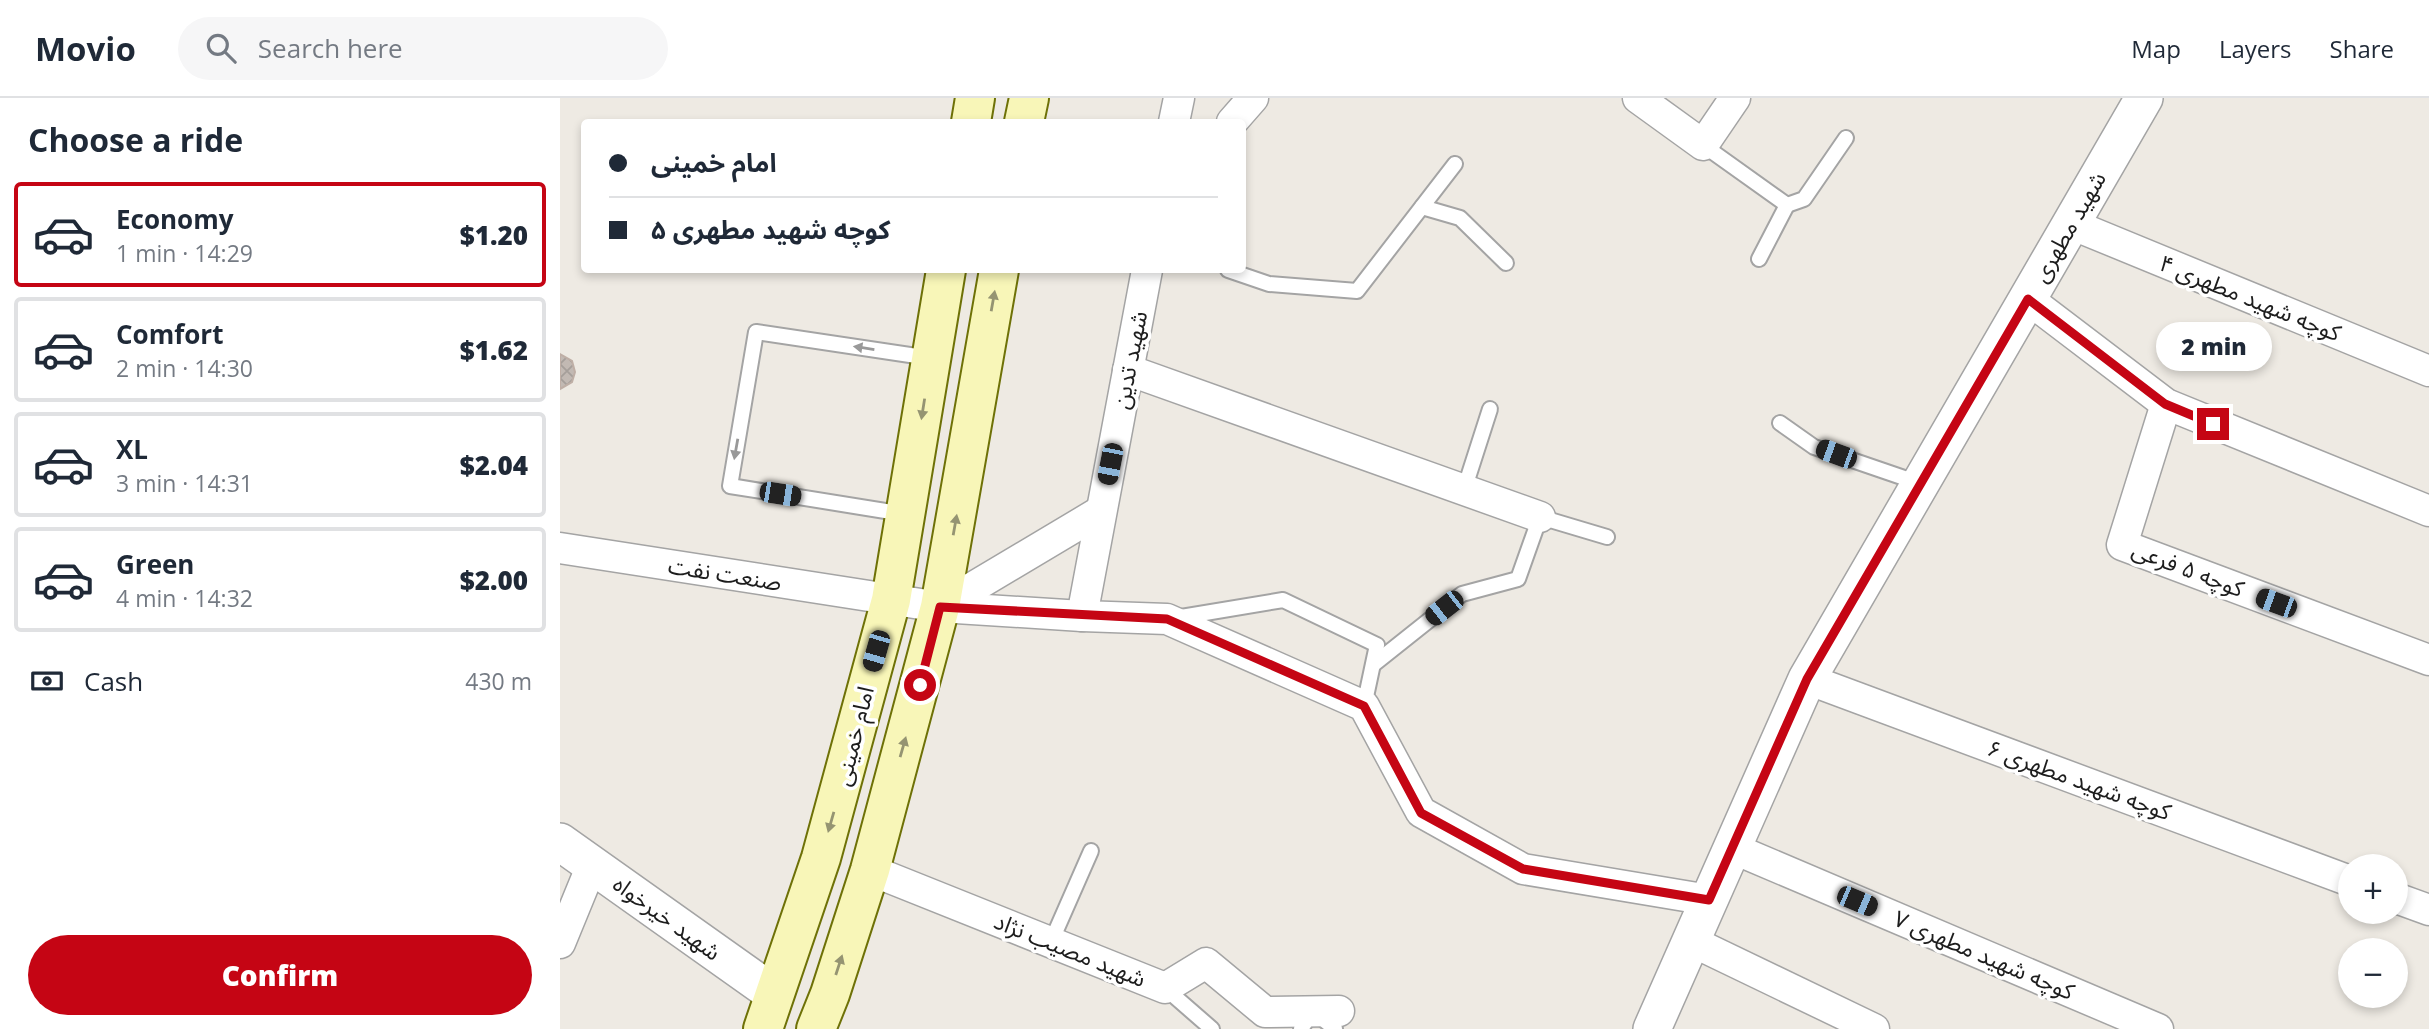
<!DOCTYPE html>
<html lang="en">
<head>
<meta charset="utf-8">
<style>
	:root { --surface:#fff; --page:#f6f6f7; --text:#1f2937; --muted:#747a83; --line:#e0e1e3; --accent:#c50514 }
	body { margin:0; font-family:"Open Sans","Noto Sans Arabic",sans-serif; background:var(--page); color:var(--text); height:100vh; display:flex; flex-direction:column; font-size:26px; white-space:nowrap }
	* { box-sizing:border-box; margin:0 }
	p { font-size:23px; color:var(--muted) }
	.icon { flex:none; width:38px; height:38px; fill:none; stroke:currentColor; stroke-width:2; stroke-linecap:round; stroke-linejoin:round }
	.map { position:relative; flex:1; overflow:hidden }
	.panel { display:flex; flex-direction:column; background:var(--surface); width:560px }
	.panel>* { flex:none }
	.banner { position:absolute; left:21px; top:21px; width:665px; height:154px; border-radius:7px; box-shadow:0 4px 10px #0003; display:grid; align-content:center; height:154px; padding:0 28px; background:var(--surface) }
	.tools { position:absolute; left:1778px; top:756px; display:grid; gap:14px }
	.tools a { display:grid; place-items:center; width:70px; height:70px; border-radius:50%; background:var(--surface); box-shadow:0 4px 10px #0003; font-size:35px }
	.end { position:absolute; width:32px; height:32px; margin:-16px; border:9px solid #c50514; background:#fff; box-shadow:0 0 0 4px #fff }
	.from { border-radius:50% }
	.bubble { position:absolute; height:49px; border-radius:24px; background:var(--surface); box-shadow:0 4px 10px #0003; font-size:23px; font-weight:800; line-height:49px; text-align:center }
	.car { position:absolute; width:21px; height:42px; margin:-21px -10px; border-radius:9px; box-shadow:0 0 5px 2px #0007; background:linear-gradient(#222 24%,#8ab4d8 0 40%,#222 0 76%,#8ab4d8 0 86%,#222 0) }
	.banner b { display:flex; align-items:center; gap:24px; height:66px; font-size:26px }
	.banner b+b { border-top:2px solid var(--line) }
	.banner i { width:18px; height:18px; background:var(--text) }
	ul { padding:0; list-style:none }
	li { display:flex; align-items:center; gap:21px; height:105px; margin:0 14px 10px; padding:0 14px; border:4px solid var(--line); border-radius:7px }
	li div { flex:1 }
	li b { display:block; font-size:26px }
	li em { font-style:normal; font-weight:800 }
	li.on { border-color:var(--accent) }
	li>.icon { width:63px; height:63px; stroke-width:1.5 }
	h2 { padding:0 28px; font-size:32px; line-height:84px }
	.pay { display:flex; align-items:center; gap:18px; height:77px; padding:0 28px; font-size:26px }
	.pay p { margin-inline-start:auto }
	.cta { display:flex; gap:14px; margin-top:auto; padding:14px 28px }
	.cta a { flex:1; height:80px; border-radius:42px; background:var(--accent); color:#fff; font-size:28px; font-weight:800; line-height:80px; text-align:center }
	header { display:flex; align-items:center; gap:42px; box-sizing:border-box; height:98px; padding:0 35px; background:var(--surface); border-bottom:2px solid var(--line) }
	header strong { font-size:33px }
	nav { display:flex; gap:38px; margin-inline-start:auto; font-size:24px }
	.search { width:490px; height:63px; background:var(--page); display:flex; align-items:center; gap:18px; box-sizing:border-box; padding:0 24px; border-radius:38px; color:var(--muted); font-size:26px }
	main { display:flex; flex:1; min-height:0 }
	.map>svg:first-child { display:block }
</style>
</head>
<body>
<header>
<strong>Movio</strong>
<div class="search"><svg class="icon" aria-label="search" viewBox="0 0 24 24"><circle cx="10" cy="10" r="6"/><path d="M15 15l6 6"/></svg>Search here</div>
<nav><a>Map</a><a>Layers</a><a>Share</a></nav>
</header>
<main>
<section class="panel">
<h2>Choose a ride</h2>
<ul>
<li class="on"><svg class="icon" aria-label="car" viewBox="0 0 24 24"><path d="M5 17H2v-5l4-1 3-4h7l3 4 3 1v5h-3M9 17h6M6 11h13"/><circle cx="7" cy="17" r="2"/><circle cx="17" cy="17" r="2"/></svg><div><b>Economy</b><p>1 min · 14:29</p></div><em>$1.20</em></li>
<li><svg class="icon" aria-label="car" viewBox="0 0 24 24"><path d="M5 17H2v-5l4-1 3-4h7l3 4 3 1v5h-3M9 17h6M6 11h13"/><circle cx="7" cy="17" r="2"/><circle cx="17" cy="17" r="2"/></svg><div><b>Comfort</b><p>2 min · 14:30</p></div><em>$1.62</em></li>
<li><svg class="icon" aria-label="car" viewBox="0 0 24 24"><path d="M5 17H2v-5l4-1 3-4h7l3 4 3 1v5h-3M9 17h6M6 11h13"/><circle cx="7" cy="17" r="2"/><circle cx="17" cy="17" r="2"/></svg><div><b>XL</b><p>3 min · 14:31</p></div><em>$2.04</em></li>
<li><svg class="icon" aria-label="car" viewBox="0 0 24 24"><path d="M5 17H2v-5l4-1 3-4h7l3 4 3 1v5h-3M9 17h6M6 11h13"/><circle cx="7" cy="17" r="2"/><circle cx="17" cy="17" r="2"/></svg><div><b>Green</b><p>4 min · 14:32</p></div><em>$2.00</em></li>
</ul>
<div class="pay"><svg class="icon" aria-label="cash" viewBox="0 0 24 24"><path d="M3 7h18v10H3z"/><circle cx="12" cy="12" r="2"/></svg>Cash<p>430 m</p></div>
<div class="cta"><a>Confirm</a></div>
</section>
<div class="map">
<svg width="1869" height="931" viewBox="0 0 1869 931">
	<defs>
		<pattern id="building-cross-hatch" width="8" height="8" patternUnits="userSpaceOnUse" patternTransform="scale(1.75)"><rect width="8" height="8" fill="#c2b9b3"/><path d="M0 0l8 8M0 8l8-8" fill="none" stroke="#a69f9a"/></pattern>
	</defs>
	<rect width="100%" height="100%" fill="#eeeae3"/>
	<polygon fill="url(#building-cross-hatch)" stroke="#bfafa6" stroke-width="2" points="0,256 12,263 15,274 12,284 0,291"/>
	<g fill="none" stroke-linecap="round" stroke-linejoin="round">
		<g stroke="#a4a4a4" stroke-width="18">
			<g id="service">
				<polyline points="1143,47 1227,107 1199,161"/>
				<polyline points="1227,107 1244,101 1286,40"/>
				<polyline points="862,109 900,120 946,165"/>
				<polyline points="668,172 709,186 797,193 895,66"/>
				<polyline points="1220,325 1254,349 1359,385"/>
				<polyline points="904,392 930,311"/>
				<polyline points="344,416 170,388 196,234 370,260"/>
				<polyline points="615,520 723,502 817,547 804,608"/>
				<polyline points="814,566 902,496 958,481 980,419 1047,439"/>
				<polyline points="491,844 531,753"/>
				<polyline points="605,890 652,931"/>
				<polyline points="741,931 753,913 775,931"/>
			</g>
		</g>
		<g stroke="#a4a4a4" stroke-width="33">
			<g id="minor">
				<polyline points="1078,0 1143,47 1175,0"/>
				<polyline points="614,24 619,0"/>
				<polyline points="672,24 693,0"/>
				<polyline points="1511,126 1869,273"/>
				<polyline points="1468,201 1606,306 1869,413"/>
				<polyline points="568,272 980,419"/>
				<polyline points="1606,306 1562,447 1869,562"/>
				<polyline points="0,450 380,509 522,518 607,521 804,608 861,714 963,771 1149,802"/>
				<polyline points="380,509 541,413"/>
				<polyline points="522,518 587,172"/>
				<polyline points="1247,581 1790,783"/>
				<polyline points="1172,750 1598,931"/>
				<polyline points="310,772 605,890 646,865 705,914 779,913"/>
				<polyline points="1836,800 1869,812"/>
				<polyline points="1131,843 1314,931"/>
				<polyline points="0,845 32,767"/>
			</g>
		</g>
		<g stroke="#a4a4a4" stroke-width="40">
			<g id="tertiary">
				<polyline points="0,744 214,896"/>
				<polyline points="1092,931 1247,581 1584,0"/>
			</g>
		</g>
		<g stroke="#6e7107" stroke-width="42">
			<g id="secondary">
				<polyline points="411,24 415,0"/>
				<polyline points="464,24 469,0"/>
				<polyline points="203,931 261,760 331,502 386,172"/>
				<polyline points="256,931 270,896 310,772 380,509 439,172"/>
			</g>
		</g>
		<use href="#service" stroke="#fff" stroke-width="14"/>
		<use href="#minor" stroke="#fff" stroke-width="30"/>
		<use href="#tertiary" stroke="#fff" stroke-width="37"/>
		<use href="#secondary" stroke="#f8f6b8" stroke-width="38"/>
	</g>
	<defs><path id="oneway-solid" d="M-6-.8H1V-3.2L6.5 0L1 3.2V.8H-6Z" transform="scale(1.75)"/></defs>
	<g fill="#959472">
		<use href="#oneway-solid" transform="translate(433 203) rotate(-80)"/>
		<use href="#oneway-solid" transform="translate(363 311) rotate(99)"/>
		<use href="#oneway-solid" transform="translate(395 427) rotate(-80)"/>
		<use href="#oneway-solid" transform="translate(343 649) rotate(-74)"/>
		<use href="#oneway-solid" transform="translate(271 724) rotate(106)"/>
		<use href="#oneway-solid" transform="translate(279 867) rotate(-72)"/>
	</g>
	<g fill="#999">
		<use href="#oneway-solid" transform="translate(304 250) rotate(-171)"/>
		<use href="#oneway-solid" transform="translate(176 351) rotate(100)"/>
	</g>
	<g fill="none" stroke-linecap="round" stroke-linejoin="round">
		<polyline stroke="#c50514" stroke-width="9" points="360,587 380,509 607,521 804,608 861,715 963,771 1149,802 1247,581 1468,201 1605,306 1653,326"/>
	</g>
	<g text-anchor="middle" stroke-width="7" stroke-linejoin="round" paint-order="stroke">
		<g font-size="23" fill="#1d1d1d" stroke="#fff">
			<text transform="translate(1509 129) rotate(-60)" y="8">شهید مطهری</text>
			<text transform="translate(1690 200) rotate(22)" y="8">کوچه شهید مطهری ۴</text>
			<text transform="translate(570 262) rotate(-79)" y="8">شهید تدین</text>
			<text transform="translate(1628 471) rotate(21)" y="8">کوچه ۵ فرعی</text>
			<text transform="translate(165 476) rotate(9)" y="8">صنعت نفت</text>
			<text transform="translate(294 638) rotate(-76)" y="8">امام خمینی</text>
			<text transform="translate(1519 682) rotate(20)" y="8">کوچه شهید مطهری ۶</text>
			<text transform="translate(107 820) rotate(36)" y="8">شهید خیرخواه</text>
			<text transform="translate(510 852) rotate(22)" y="8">شهید مصیب نژاد</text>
			<text transform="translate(1424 857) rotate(23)" y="8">کوچه شهید مطهری ۷</text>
		</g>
	</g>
</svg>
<div class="tools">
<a>+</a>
<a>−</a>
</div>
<i class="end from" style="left:360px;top:587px"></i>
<i class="end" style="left:1653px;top:326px"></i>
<div class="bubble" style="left:1596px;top:224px;width:116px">2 min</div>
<i class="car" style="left:1276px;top:356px;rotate:290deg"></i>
<i class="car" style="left:550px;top:366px;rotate:191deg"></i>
<i class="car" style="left:220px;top:396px;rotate:99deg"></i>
<i class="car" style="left:1716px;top:505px;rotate:290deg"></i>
<i class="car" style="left:884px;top:510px;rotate:232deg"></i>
<i class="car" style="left:316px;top:553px;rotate:196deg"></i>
<i class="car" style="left:1297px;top:803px;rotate:113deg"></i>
<div class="banner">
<b><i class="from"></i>امام خمینی</b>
<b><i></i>کوچه شهید مطهری ۵</b>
</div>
</div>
</main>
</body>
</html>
